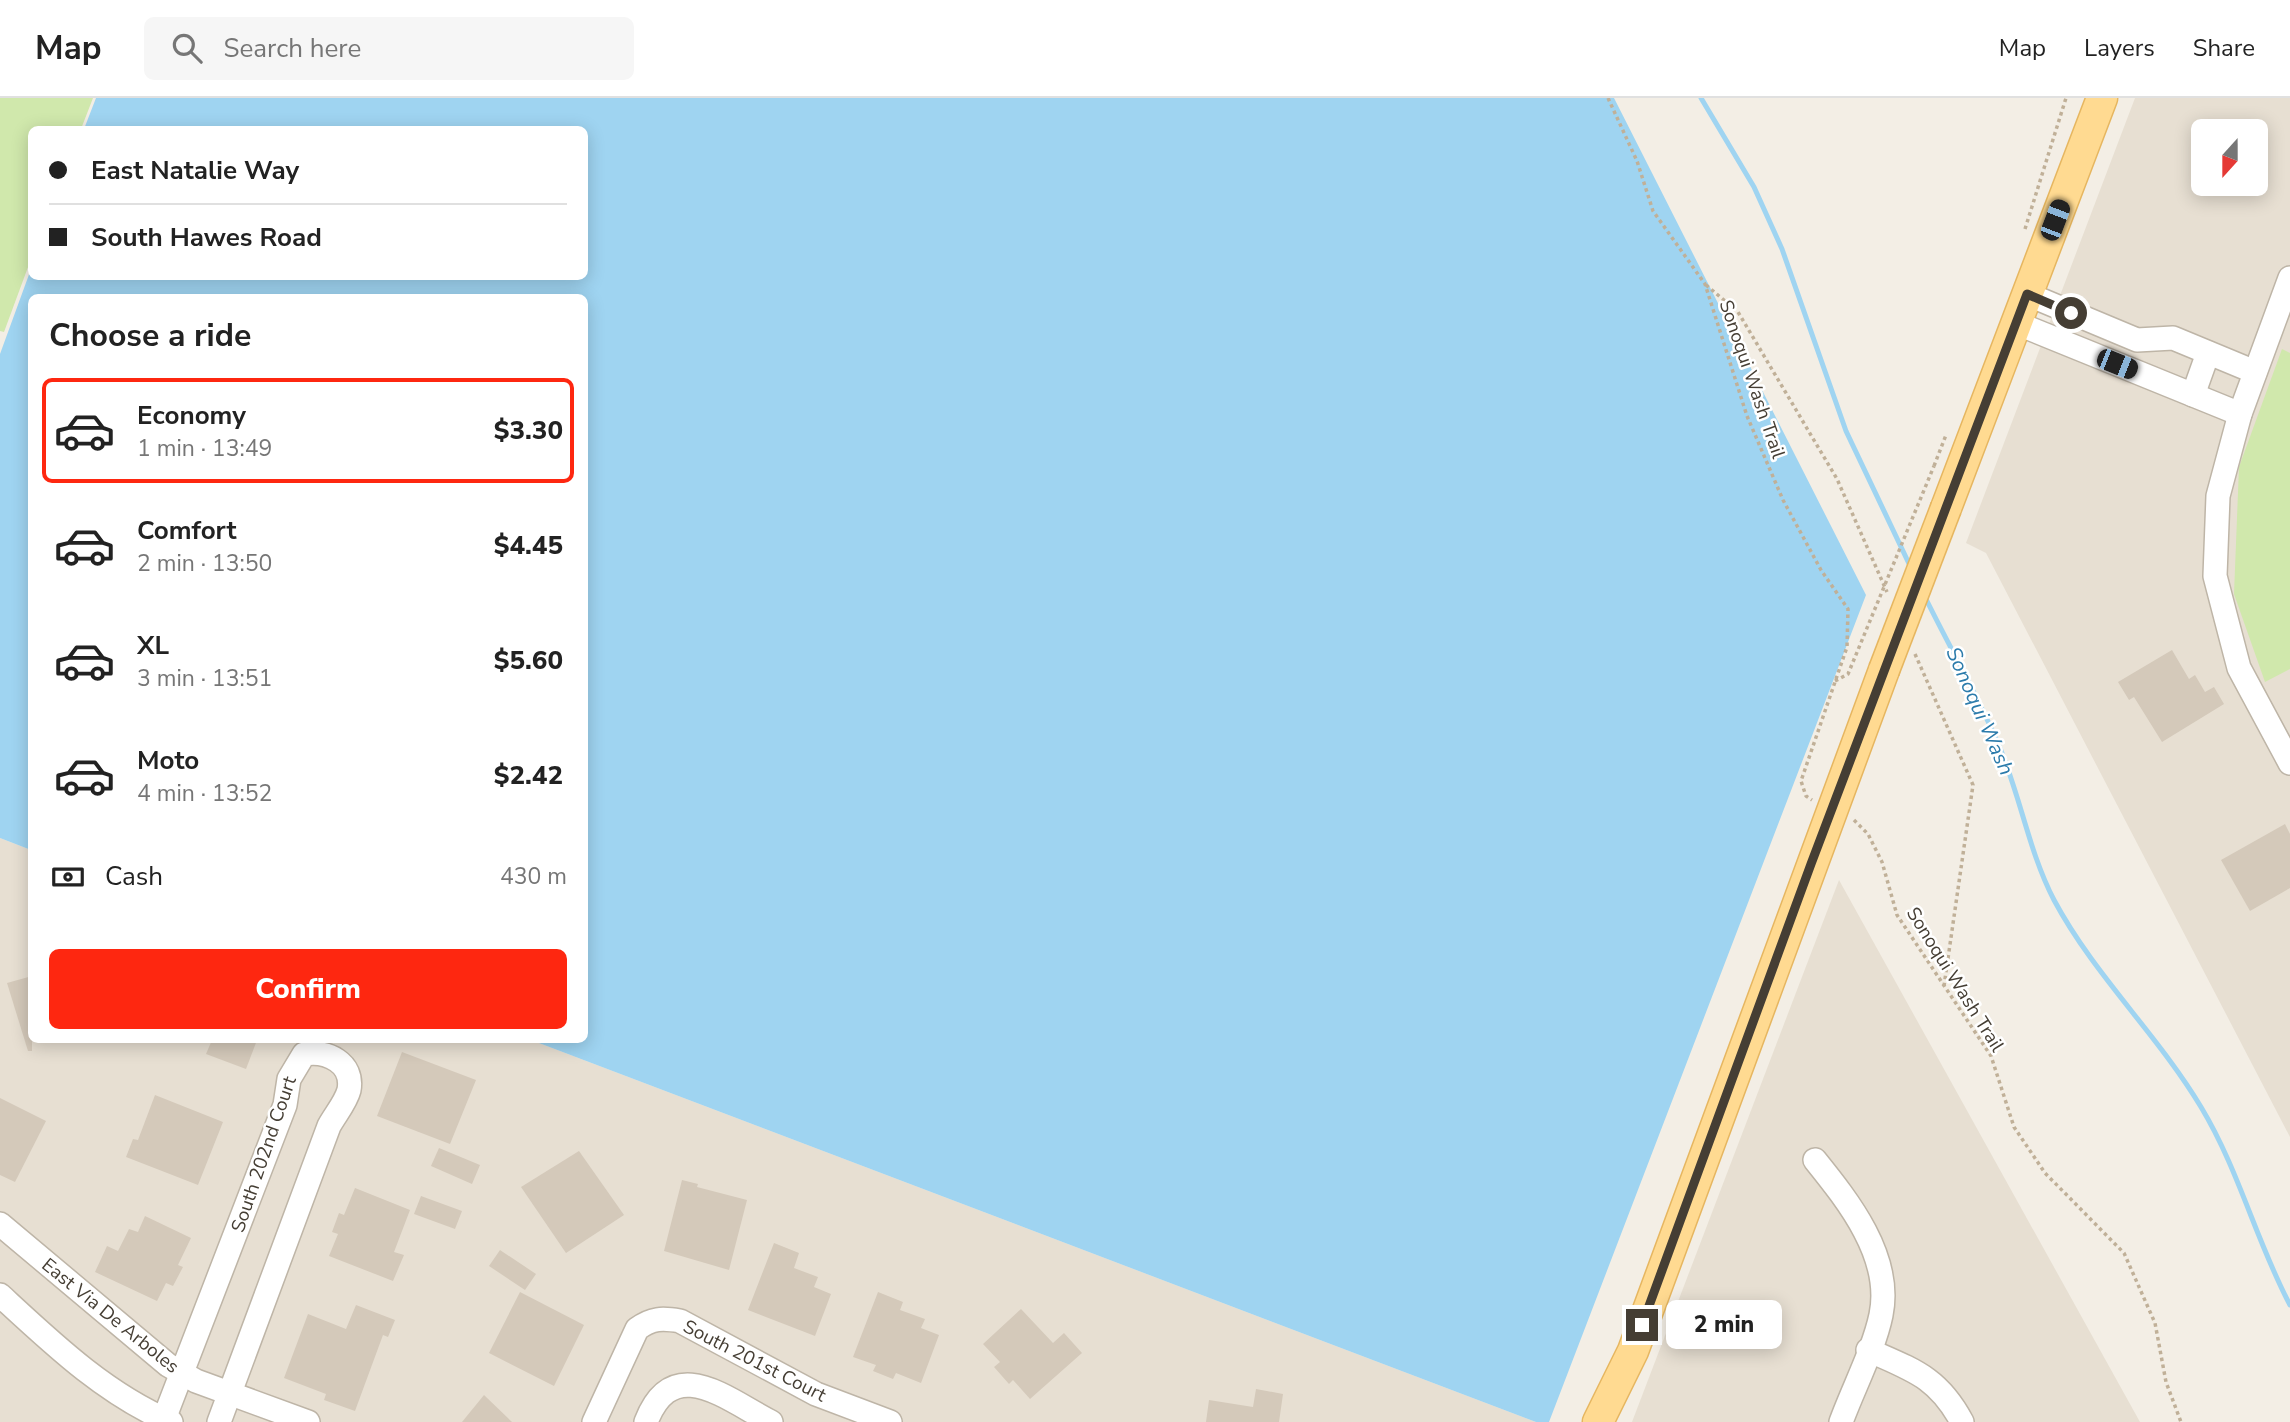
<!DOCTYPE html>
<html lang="en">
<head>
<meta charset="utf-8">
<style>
	:root { --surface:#fff; --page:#f6f6f6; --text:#222; --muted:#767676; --line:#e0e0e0; --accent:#fe2710 }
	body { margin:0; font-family:"Nunito Sans",sans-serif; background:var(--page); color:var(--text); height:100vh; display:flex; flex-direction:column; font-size:26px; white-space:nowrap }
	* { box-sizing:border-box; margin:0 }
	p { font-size:23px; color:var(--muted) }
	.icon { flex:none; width:38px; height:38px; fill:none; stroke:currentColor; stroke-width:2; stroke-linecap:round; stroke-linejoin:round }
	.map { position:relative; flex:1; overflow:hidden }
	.panel { position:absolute; left:28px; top:196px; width:560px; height:749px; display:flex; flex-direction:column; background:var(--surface); border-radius:10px; box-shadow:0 4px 18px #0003 }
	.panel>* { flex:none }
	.hud { position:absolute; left:28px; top:28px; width:560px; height:154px; border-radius:10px; box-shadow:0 4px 18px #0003; display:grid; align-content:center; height:154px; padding:0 21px; background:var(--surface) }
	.needle { width:46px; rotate:201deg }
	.buttons { position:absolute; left:2191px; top:21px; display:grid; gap:14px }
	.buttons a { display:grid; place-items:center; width:77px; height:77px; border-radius:10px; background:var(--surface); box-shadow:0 4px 18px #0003; font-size:35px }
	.end { position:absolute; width:32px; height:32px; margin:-16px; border:9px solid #453e34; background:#fff; box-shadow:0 0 0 4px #fff }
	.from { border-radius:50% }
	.bubble { position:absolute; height:49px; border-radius:10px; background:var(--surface); box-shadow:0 4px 18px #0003; font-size:23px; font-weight:800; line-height:49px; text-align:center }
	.car { position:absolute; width:21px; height:42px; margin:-21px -10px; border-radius:9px; box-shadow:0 0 5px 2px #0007; background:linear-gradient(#222 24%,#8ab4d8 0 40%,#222 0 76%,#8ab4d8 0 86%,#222 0) }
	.hud b { display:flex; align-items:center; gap:24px; height:66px; font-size:26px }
	.hud b+b { border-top:2px solid var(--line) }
	.hud i { width:18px; height:18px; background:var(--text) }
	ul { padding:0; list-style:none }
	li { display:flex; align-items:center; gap:21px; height:105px; margin:0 14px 10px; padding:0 7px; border:4px solid transparent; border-radius:10px }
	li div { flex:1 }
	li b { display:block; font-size:26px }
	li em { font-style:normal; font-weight:800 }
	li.active { border-color:var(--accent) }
	li>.icon { width:63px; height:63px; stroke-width:1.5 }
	h2 { padding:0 21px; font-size:32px; line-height:84px }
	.pay { display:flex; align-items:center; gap:18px; height:77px; padding:0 21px; font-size:26px }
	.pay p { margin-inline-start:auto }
	.action { display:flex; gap:14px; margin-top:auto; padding:14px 21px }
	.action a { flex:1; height:80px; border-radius:10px; background:var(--accent); color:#fff; font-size:28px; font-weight:800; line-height:80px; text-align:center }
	header { display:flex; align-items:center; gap:42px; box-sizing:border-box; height:98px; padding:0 35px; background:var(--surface); border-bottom:2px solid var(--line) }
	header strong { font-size:33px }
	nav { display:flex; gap:38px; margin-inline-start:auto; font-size:24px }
	.search { width:490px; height:63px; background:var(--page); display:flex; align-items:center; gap:18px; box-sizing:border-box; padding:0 24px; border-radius:10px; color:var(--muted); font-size:26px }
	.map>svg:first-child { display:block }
</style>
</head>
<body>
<header>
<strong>Map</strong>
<div class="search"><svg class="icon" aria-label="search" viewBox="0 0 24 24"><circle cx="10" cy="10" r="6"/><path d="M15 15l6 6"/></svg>Search here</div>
<nav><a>Map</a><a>Layers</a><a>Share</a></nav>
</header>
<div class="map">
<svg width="2290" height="1324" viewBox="0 0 2290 1324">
	<rect width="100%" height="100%" fill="#f3eee5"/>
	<g fill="#e7dfd2" fill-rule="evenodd">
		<path d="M2135,0h155v1039l-304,-584 -20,-10zM2203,33h53v53h-53z"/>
		<polygon points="0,740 31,752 32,942 531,942 1536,1324 0,1324"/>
		<polygon points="1839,782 2140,1324 1632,1324"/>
	</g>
	<g fill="#d0e8ac">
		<polygon points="0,0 93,0 81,31 32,32 31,161 4,234 0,233"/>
		<polygon points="2282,251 2290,255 2290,571 2265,584 2234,496 2239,369"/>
	</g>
	<polygon fill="#9fd4f1" points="96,0 1614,0 1866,497 1549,1324 1536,1324 531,942 584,942 584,200 32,200 31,752 0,740 0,256 31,171 32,178 584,178 584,32 84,31"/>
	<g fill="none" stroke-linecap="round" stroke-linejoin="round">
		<g stroke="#9fd4f1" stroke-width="5">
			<polyline points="1701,0 1754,89 1782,151 1846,333 1912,472"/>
			<path d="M1924,497c24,49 51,96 73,146 23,52 31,109 57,159 40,75 104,135 147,207 38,63 55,134 89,198"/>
		</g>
	</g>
	<g fill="#d4c9ba">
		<polygon points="2172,552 2189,581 2195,577 2205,594 2214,589 2224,606 2162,644 2134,599 2129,602 2118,584"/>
		<polygon points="2285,726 2290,736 2290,790 2250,813 2221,762"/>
		<polygon points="32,878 32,953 28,953 7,885"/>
		<polygon points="212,942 257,942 246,971 206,956"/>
		<polygon points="402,954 476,982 450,1046 377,1018"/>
		<polygon points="155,997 223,1024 198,1087 126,1059 133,1041 138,1042"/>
		<polygon points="0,1000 46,1023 15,1084 0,1077"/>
		<polygon points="439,1050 480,1067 472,1086 431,1068"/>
		<polygon points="579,1053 624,1117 566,1155 521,1089"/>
		<polygon points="682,1082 698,1086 697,1089 747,1102 729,1172 664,1153"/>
		<polygon points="355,1090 410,1112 394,1154 404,1157 393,1183 329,1158 338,1136 332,1134 339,1115 344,1117"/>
		<polygon points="421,1098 462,1113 455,1131 414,1116"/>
		<polygon points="145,1118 191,1140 178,1167 183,1169 173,1188 166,1185 157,1203 95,1174 107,1148 118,1153 129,1131 138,1134"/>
		<polygon points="774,1145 799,1155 794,1170 818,1179 814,1189 831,1196 815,1238 748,1212"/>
		<polygon points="500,1152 536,1176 525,1192 489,1168"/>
		<polygon points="520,1194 584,1227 554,1288 489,1255"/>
		<polygon points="878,1194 903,1204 900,1212 925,1221 921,1230 939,1237 921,1285 896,1275 893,1281 873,1273 876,1267 853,1259"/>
		<polygon points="356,1207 395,1222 388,1239 383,1237 355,1313 324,1302 326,1296 284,1280 308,1216 346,1231"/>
		<polygon points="1021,1211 1053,1245 1064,1235 1082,1255 1030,1301 1013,1282 1009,1286 994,1269 1000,1264 983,1246"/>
		<polygon points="1256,1291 1283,1296 1279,1324 1206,1324 1209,1302 1253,1309"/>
		<polygon points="484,1297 512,1324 462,1324"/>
	</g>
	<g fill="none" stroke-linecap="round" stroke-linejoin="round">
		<g stroke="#beb5a7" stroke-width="26">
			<g id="minor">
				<polyline points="2290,180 2240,316 2218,398 2215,478 2239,570 2290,665"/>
				<polyline points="2027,196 2137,242 2173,240 2255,274"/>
				<polyline points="2016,225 2240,316"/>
				<polyline points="2193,297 2208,255"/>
				<path d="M1815,1062c33,41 78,97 66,155 -7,34 -28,74 -40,107"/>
				<polyline points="0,1126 168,1267 196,1283 308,1324"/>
				<path d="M0,1197c52,48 105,99 171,127"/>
				<path d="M1868,1252c45,20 70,27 94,72"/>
				<path d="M164,1321l121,-314 4,-26 15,-25c23,-4 50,9 45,36 -3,12 -14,25 -20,36l-110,296"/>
				<path d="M594,1324l43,-93c15,-11 25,-11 43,-8l136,73 74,28"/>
				<path d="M646,1324c27,-70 80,-23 125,0"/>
			</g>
		</g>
		<g stroke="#e6b660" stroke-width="33">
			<g id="major">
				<polyline points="1946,410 2102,0"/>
				<polyline points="1598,1324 1633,1253 1884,572"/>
			</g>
		</g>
		<g stroke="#c0b098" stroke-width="3.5" stroke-dasharray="3.5 3.5" stroke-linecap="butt">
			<polyline points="1608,0 1637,63 1653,113 1705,186 1747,318 1783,402 1821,472 1848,511 1847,549 1801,683 1806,698 1812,702"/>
			<polyline points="2025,131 2066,0"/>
			<polyline points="1706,187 1738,214 1837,381 1887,494"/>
			<polyline points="1934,368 1946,337"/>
			<polyline points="1915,556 1973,687 1944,888"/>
			<polyline points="1854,722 1868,736 1882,764 1897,817 1991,958 2014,1029 2045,1075 2124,1155 2155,1225 2166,1284 2181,1324"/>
		</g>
		<use href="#minor" stroke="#fff" stroke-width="23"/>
		<use href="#major" stroke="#ffda91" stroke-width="30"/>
		<g stroke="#e6b660" stroke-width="33" stroke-linecap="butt">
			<polyline id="major-bridge" points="1884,572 1946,410"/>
		</g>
		<polyline stroke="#c0b098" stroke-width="3.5" stroke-dasharray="3.5 3.5" stroke-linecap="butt" points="1835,583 1848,576 1934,368"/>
		<use href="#major-bridge" stroke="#ffda91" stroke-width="30"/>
	</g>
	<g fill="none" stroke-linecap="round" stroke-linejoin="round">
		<polyline stroke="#453e34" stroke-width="9" points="1642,1227 1811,766 2027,196 2071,215"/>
	</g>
	<g text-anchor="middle" stroke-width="5" stroke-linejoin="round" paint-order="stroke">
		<g font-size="19" fill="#453e34" stroke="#fff">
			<text transform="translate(1753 281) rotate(71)" y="7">Sonoqui Wash Trail</text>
			<text transform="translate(1956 881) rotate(58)" y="7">Sonoqui Wash Trail</text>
			<text transform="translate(263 1056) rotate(-71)" y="7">South 202nd Court</text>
			<text transform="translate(111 1217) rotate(39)" y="7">East Via De Arboles</text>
			<text transform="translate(755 1262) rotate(27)" y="7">South 201st Court</text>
		</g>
		<g font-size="21" font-style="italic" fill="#2b7bab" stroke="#fff">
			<text transform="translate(1980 613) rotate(66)" y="7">Sonoqui Wash</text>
		</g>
	</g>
</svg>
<div class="buttons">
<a><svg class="needle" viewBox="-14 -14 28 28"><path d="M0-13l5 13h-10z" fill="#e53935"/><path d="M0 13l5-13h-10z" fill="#767676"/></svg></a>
</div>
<i class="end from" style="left:2071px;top:215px"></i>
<i class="end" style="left:1642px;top:1227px"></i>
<div class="bubble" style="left:1666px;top:1202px;width:116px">2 min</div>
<i class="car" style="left:2055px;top:122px;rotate:21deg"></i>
<i class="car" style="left:2117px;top:266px;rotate:112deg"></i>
<div class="hud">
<b><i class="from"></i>East Natalie Way</b>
<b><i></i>South Hawes Road</b>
</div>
<section class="panel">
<h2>Choose a ride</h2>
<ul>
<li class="active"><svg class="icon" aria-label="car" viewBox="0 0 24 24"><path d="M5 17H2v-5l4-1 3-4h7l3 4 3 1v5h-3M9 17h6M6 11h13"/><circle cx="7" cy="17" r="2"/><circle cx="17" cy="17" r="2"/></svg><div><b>Economy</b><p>1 min · 13:49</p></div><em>$3.30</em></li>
<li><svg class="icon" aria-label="car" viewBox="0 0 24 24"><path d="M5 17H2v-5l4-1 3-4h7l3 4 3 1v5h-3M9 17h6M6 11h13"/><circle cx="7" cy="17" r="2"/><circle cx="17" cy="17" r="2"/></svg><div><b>Comfort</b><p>2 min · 13:50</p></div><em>$4.45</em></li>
<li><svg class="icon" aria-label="car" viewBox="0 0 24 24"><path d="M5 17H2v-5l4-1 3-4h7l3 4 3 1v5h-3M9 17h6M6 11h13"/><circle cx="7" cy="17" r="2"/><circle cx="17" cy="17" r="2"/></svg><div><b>XL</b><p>3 min · 13:51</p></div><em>$5.60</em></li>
<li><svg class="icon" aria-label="car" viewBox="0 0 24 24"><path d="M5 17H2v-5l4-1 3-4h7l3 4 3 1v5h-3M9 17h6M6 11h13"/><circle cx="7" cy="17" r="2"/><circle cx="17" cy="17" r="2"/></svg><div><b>Moto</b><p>4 min · 13:52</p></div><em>$2.42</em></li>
</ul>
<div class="pay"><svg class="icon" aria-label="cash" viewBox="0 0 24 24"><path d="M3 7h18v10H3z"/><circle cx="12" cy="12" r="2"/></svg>Cash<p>430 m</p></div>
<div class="action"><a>Confirm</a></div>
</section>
</div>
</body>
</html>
